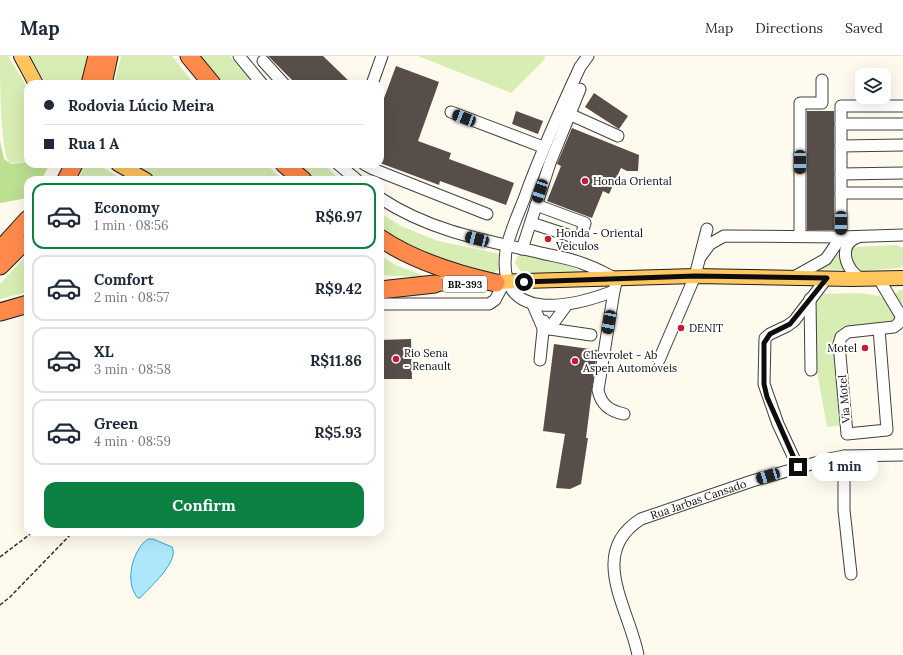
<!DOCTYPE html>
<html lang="en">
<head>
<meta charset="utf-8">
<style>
	:root { --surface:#fff; --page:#f2f2f3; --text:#1f2937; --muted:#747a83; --line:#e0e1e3; --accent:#0b8043 }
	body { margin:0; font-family:Lora,serif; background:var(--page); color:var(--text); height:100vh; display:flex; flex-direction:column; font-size:15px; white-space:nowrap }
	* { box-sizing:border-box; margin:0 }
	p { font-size:13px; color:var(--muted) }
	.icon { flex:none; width:22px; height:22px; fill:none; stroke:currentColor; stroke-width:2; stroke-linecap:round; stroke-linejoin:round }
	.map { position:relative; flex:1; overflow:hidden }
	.panel { position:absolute; left:24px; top:120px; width:360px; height:360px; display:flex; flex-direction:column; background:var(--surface); border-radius:12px; box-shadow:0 4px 16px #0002 }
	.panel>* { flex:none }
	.guide { position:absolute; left:24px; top:24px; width:360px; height:88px; border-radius:12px; box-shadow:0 4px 16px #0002; display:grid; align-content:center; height:88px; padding:0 20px; background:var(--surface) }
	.tools { position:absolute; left:855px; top:12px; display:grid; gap:8px }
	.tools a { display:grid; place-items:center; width:36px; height:36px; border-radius:8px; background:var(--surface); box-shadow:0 4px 16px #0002; font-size:20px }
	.end { position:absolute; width:18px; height:18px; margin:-9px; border:5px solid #0d0d0d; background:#fff; box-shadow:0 0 0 2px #fff }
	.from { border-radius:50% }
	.bubble { position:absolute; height:28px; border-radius:12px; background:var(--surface); box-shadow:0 4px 16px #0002; font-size:13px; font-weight:800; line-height:28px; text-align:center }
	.car { position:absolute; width:12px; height:24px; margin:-12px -6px; border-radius:5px; box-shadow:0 0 3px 1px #0007; background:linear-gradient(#222 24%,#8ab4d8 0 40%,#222 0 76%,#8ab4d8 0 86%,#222 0) }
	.guide b { display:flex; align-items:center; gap:14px; height:38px; font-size:15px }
	.guide b+b { border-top:1px solid var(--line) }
	.guide i { width:10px; height:10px; background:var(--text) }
	ul { padding:7px 0 0; list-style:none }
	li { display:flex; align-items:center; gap:12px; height:66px; margin:0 8px 6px; padding:0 12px; border:2px solid var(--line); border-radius:12px }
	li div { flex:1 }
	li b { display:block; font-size:15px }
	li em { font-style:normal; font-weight:800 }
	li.selected { border-color:var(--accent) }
	li>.icon { width:36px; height:36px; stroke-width:1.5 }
	.button { display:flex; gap:8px; margin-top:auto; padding:8px 20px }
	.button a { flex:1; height:46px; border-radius:12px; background:var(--accent); color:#fff; font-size:16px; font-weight:800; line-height:46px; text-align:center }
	header { display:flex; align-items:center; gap:24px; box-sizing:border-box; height:56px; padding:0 20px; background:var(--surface); border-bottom:1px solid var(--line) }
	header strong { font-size:19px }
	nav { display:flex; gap:22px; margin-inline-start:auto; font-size:14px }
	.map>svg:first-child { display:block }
</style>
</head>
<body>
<header>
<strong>Map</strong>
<nav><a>Map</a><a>Directions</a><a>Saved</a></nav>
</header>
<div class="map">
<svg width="903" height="599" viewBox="0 0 903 599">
	<rect width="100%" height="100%" fill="#fffaee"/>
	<g fill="#d8edb4">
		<path d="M0,0h8l20,32v74l-18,1c-10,-7 -10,-89 -10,-107z"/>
		<polygon points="30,0 89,0 83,28 46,28"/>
		<polygon points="121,0 172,0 194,28 114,28"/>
		<polygon points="194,0 230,0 253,28 218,28"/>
		<polygon points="418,0 545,0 544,4 511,37"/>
		<polygon points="85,108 97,108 124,124 78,124"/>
		<polygon points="132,108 266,108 283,124 160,124"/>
		<polygon points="294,108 324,108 340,124 311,124"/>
		<polygon points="380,157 401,170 438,185 500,198 502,211 494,217 456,211 380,178"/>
		<polygon points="897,189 903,192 903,210 900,212 859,215 852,209 850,194 853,191"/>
		<polygon points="843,190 846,214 819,213 829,206"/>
		<polygon points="28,197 28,236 0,243 0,228"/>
		<polygon points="523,198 559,206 588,218 529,219 521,216 515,207 517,201"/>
		<polygon points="380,200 396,209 429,222 380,219"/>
		<polygon points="899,234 903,234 903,246 900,252 895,238"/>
		<path d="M824,238c16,0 51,-4 64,7 4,4 5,12 8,17l-7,5 -46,6 -6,3 6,93 -16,2c-5,-34 -20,-91 -14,-123 1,-4 6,-9 11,-10z"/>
	</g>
	<polygon fill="#bddf92" points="0,85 4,103 11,108 28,106 28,108 50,108 41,124 28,124 27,142 0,147"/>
	<path fill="#aee7fb" stroke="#2fa7d8" d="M148,483h5l19,8c8,14 -23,41 -32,51h-2c-14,-15 -6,-48 10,-59z"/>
	<g fill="#574d49">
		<polygon points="268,0 323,0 352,28 296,28"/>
		<polygon points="396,10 439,26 418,85 451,97 449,103 514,127 506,149 440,125 439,129 380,107 380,53"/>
		<polygon points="594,37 628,60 619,73 585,51"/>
		<polygon points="516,55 543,65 538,78 512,68"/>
		<rect x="807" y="55" width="27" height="119"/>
		<polygon points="572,72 639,99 638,115 627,115 621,112 609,138 603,135 592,162 547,145 561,110 557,108"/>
		<polygon points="411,283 412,323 380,323 380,284"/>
		<polygon points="554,288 597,294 586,382 588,382 581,428 570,433 556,432 565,378 543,375"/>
	</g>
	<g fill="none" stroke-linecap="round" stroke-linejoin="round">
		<g stroke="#404040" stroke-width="13">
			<g id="minor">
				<polyline points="239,0 262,28"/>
				<polyline points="263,5 284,28"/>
				<polyline points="372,28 382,0"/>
				<polyline points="903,50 841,50 841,68 903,68"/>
				<polyline points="451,56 543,91"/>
				<polyline points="569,58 618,80"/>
				<polyline points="841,68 841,181"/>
				<polyline points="841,90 903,89"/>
				<polyline points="338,108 357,124"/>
				<polyline points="364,108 373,113 487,158"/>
				<polyline points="841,118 903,117"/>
				<polyline points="841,137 903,137"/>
				<path d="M380,142c48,32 102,42 157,54 15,4 33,6 47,12 12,4 22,10 33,15l-3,12c-42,16 -118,34 -108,-40 3,-19 15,-42 21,-60 16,-43 34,-83 53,-124l8,-11"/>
				<polyline points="531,167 580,183 585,167 536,149"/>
				<polyline points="800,180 800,47 822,47 822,24"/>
				<path d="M858,181c-21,7 -13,34 4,42"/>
				<polyline points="522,193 550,107 580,33"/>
				<polyline points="701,200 710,188 724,180 841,181 903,179"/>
				<polyline points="794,221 826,203 841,181"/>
				<polyline points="879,223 901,260"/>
				<path d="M614,235l-16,99c3,15 12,21 26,24"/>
				<polyline points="810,243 811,314"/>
				<polyline points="380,248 489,248 495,244 504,227"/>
				<polyline points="533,249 543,272 591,279"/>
				<polyline points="549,273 566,250"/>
				<polyline points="879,273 887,374 847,378 839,288 841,281 848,276 894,271 899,267 903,257"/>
				<polyline points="540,304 544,265"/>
				<polyline points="659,304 695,220 707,173"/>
				<polyline points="844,400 844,454 851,518"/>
				<polyline points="798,411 778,368 764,328 765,282 770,278 787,270 794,265 827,222"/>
				<path id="s1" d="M638,599c-9,-47 -51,-102 3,-136l111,-38 77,-22 15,-3 59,-1"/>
			</g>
		</g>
		<g stroke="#1e1e1e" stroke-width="16">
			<g id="major">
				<polyline points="21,0 36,28"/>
				<polyline points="118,108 146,124"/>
				<polyline points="424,228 695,220 851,223 903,222"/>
			</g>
		</g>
		<g stroke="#1e1e1e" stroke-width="19">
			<g id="highway">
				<polyline points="189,0 212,28"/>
				<polyline points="90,28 97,0"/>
				<polyline points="103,28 109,0"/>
				<polyline points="284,108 303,124"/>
				<polyline points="66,124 74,108"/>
				<path d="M380,182c34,23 76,36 116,45"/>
				<polyline points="0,194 28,163"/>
				<polyline points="0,210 21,189"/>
				<polyline points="380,234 435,228"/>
				<polyline points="0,256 28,248"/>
			</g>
		</g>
		<g stroke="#2f2f2f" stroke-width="1.5" stroke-dasharray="4 2" stroke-linecap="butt">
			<polyline points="0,501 33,476"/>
			<polyline points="0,549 10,541 73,476"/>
		</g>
		<use href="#minor" stroke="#fff" stroke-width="11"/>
		<use href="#major" stroke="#ffc65e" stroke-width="14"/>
		<use href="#highway" stroke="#ff8a4c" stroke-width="17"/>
	</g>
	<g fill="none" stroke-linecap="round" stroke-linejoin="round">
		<polyline stroke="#0d0d0d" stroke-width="5" points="524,226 695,220 827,222 790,268 770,278 764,287 764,328 767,341 798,411"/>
	</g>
	<g fill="#c91a35" stroke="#fff" stroke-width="1.5">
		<circle cx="585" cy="125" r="4"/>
		<circle cx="548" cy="183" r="4"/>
		<circle cx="681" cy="272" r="4"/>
		<circle cx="865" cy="292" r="4"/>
		<circle cx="396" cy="303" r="4"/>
		<circle cx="575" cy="305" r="4"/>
	</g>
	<g text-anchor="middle" stroke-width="4" stroke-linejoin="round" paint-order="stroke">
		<rect fill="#fff" stroke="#565656" stroke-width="1" x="443" y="220" width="44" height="16" rx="3"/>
		<g font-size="10" font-weight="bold" fill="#0d0d0d">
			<text x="465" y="232">BR-393</text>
		</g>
		<g font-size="11" fill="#0d0d0d" stroke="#fff" text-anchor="start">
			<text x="593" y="129">Honda Oriental</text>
			<text x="556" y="181">Honda - Oriental<tspan x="556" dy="13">Veículos</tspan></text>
			<text x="689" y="276">DENIT</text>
			<text x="857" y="296" text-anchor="end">Motel</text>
			<text x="404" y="301">Rio Sena<tspan x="404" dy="13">- Renault</tspan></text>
			<text x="583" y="303">Chevrolet - Ab<tspan x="583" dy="13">Aspen Automóveis</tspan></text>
		</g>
		<g font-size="11" fill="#0d0d0d" stroke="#fff">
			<text transform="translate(844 343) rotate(-95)" y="4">Via Motel</text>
			<text dy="4" stroke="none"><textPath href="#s1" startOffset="210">Rua Jarbas Cansado</textPath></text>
		</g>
	</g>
</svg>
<div class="tools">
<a><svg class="icon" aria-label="layers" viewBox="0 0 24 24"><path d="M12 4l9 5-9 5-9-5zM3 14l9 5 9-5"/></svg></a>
</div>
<i class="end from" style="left:524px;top:226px"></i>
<i class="end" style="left:798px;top:411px"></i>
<div class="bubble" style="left:812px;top:397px;width:66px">1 min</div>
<i class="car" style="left:464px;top:62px;rotate:291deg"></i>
<i class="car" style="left:800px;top:106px;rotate:180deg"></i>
<i class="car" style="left:540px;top:135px;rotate:198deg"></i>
<i class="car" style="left:841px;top:167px;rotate:180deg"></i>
<i class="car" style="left:477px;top:183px;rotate:284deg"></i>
<i class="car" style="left:609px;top:266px;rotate:191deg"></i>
<i class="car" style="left:768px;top:420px;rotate:253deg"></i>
<div class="guide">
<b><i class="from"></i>Rodovia Lúcio Meira</b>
<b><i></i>Rua 1 A</b>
</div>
<section class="panel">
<ul>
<li class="selected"><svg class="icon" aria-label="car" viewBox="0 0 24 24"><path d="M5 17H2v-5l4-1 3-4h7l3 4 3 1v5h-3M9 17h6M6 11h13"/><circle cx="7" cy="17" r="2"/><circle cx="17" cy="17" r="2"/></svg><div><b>Economy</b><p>1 min · 08:56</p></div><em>R$6.97</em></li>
<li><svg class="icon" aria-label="car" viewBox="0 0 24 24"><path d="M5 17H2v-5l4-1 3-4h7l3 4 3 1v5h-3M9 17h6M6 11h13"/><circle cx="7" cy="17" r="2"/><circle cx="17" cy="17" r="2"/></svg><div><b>Comfort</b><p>2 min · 08:57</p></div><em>R$9.42</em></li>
<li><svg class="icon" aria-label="car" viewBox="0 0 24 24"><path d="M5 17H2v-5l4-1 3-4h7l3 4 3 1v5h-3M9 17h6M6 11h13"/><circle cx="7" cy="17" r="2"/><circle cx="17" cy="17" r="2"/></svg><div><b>XL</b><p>3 min · 08:58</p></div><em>R$11.86</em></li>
<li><svg class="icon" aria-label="car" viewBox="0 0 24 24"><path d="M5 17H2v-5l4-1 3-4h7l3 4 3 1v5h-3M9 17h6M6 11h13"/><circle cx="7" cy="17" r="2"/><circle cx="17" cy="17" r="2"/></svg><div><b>Green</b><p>4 min · 08:59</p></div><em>R$5.93</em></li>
</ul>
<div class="button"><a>Confirm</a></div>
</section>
</div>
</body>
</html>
